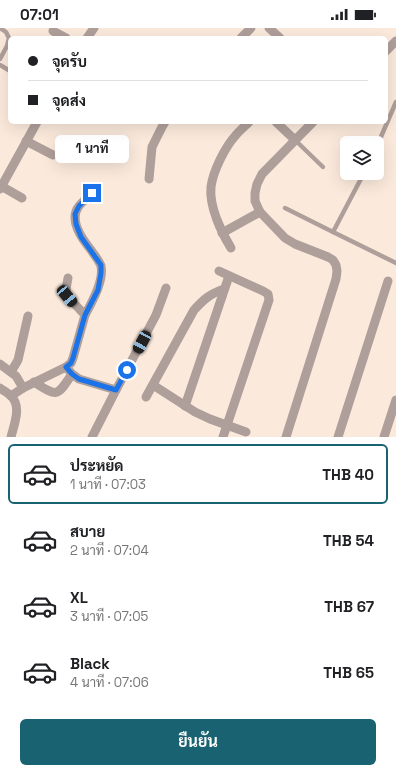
<!DOCTYPE html>
<html lang="th">
<head>
<meta charset="utf-8">
<style>
	:root { --surface:#fff; --page:#f2f2f2; --text:#202124; --muted:#757577; --line:#e0e0e0; --accent:#196271 }
	body { margin:0; font-family:"Space Grotesk",Sarabun,sans-serif; background:var(--page); color:var(--text); height:100vh; display:flex; flex-direction:column; font-size:15px; white-space:nowrap }
	* { box-sizing:border-box; margin:0 }
	p { font-size:13px; color:var(--muted) }
	.icon { flex:none; width:22px; height:22px; fill:none; stroke:currentColor; stroke-width:2; stroke-linecap:round; stroke-linejoin:round }
	.map { position:relative; height:409px; overflow:hidden }
	.sheet { display:flex; flex-direction:column; background:var(--surface); flex:1 }
	.sheet>* { flex:none }
	.top-card { position:absolute; left:8px; top:8px; width:380px; height:88px; border-radius:6px; box-shadow:0 4px 16px #0002; display:grid; align-content:center; height:88px; padding:0 20px; background:var(--surface) }
	.controls { position:absolute; left:340px; top:108px; display:grid; gap:8px }
	.controls a { display:grid; place-items:center; width:44px; height:44px; border-radius:6px; background:var(--surface); box-shadow:0 4px 16px #0002; font-size:20px }
	.end { position:absolute; width:18px; height:18px; margin:-9px; border:5px solid #1a73e8; background:#fff; box-shadow:0 0 0 2px #fff }
	.from { border-radius:50% }
	.bubble { position:absolute; height:28px; border-radius:6px; background:var(--surface); box-shadow:0 4px 16px #0002; font-size:13px; font-weight:700; line-height:28px; text-align:center }
	.car { position:absolute; width:12px; height:24px; margin:-12px -6px; border-radius:5px; box-shadow:0 0 3px 1px #0007; background:linear-gradient(#222 24%,#8ab4d8 0 40%,#222 0 76%,#8ab4d8 0 86%,#222 0) }
	.top-card b { display:flex; align-items:center; gap:14px; height:38px; font-size:15px }
	.top-card b+b { border-top:1px solid var(--line) }
	.top-card i { width:10px; height:10px; background:var(--text) }
	ul { padding:7px 0 0; list-style:none }
	li { display:flex; align-items:center; gap:12px; height:60px; margin:0 8px 6px; padding:0 12px; border:2px solid transparent; border-radius:6px }
	li div { flex:1 }
	li b { display:block; font-size:15px }
	li em { font-style:normal; font-weight:700 }
	li.active { border-color:var(--accent) }
	li>.icon { width:36px; height:36px; stroke-width:1.5 }
	.primary-button { display:flex; gap:8px; margin-top:auto; padding:8px 20px }
	.primary-button a { flex:1; height:46px; border-radius:6px; background:var(--accent); color:#fff; font-size:16px; font-weight:700; line-height:46px; text-align:center }
	.status { display:flex; justify-content:space-between; align-items:center; height:28px; padding:0 20px; background:var(--surface); direction:ltr }
	.status svg { height:11px; fill:currentColor }
	.map>svg:first-child { display:block }
</style>
</head>
<body>
<div class="status"><b>07:01</b><svg viewBox="0 0 49 12"><path d="M0 12V9h3v3zM5 12V6h3v6zM10 12V3h3v9zM15 12V0h3v12zM26 1h20v11H26zM47 4h2v5h-2z"/></svg></div>
<div class="map">
<svg width="396" height="409" viewBox="0 0 396 409">
	<rect width="100%" height="100%" fill="#fbeadc"/>
	<g fill="none" stroke-linecap="round" stroke-linejoin="round">
		<g stroke="#af9f9b" stroke-width="4.5">
			<polyline points="0,0 6,4 9,10 7,18 0,31"/>
			<polyline points="0,37 10,43"/>
			<polyline points="295,112 323,139"/>
			<polyline points="377,118 396,74"/>
			<polyline points="285,180 333,204 364,145"/>
			<polyline points="333,204 396,235"/>
		</g>
		<g stroke="#af9f9b" stroke-width="9">
			<polyline points="269,0 280,10"/>
			<polyline points="53,3 66,10"/>
			<polyline points="87,10 94,0"/>
			<polyline points="241,10 251,0"/>
			<polyline points="386,23 396,13"/>
			<polyline points="276,94 295,112"/>
			<polyline points="26,113 53,127"/>
			<polyline points="149,151 152,119 162,99 165,94"/>
			<polyline points="1,158 22,170"/>
			<polyline points="0,161 37,94"/>
			<polyline points="222,205 260,184"/>
			<path d="M231,220c-10,-16 -22,-42 -20,-61 2,-16 14,-40 25,-52 4,-5 9,-9 13,-13"/>
			<polyline points="219,243 263,263 268,266 269,272 223,409"/>
			<path d="M85,287c7,-13 19,-34 16,-49 -2,-6 -7,-11 -10,-16 -9,-11 -23,-30 -12,-44 4,-5 9,-9 13,-13"/>
			<polyline points="0,336 16,348 23,360"/>
			<polyline points="66,339 72,346 79,351 116,362"/>
			<polyline points="11,344 18,332 28,288"/>
			<path d="M34,354c23,15 23,15 38,-8"/>
			<polyline points="153,357 195,384 210,391 246,404"/>
			<path d="M0,360c4,3 8,5 11,8 11,10 3,29 0,41"/>
			<polyline points="11,368 23,360 66,339 71,335 73,330 85,287 67,268 66,261 68,250"/>
			<path d="M146,369l48,-87c10,-11 16,-16 30,-21"/>
			<polyline points="185,378 229,248"/>
			<polyline points="92,409 116,362 156,287 166,260"/>
			<polyline points="286,409 336,251 337,243 336,237 333,232 328,229 295,216 285,210 260,184 255,173 255,165 257,156 262,146 313,94"/>
			<polyline points="338,409 388,253"/>
			<polyline points="384,409 396,372"/>
		</g>
	</g>
	<g fill="none" stroke-linecap="round" stroke-linejoin="round">
		<polyline stroke="#1a73e8" stroke-width="5" points="92,165 79,178 75,186 76,196 81,209 101,237 101,245 98,262 85,287 73,330 71,335 66,339 72,346 79,351 116,362 127,342"/>
	</g>
</svg>
<div class="controls">
<a><svg class="icon" aria-label="layers" viewBox="0 0 24 24"><path d="M12 4l9 5-9 5-9-5zM3 14l9 5 9-5"/></svg></a>
</div>
<i class="end from" style="left:127px;top:342px"></i>
<i class="end" style="left:92px;top:165px"></i>
<div class="bubble" style="left:55px;top:107px;width:74px">1 นาที</div>
<i class="car" style="left:67px;top:268px;rotate:140deg"></i>
<i class="car" style="left:142px;top:314px;rotate:208deg"></i>
<div class="top-card">
<b><i class="from"></i>จุดรับ</b>
<b><i></i>จุดส่ง</b>
</div>
</div>
<section class="sheet">
<ul>
<li class="active"><svg class="icon" aria-label="car" viewBox="0 0 24 24"><path d="M5 17H2v-5l4-1 3-4h7l3 4 3 1v5h-3M9 17h6M6 11h13"/><circle cx="7" cy="17" r="2"/><circle cx="17" cy="17" r="2"/></svg><div><b>ประหยัด</b><p>1 นาที · 07:03</p></div><em>THB 40</em></li>
<li><svg class="icon" aria-label="car" viewBox="0 0 24 24"><path d="M5 17H2v-5l4-1 3-4h7l3 4 3 1v5h-3M9 17h6M6 11h13"/><circle cx="7" cy="17" r="2"/><circle cx="17" cy="17" r="2"/></svg><div><b>สบาย</b><p>2 นาที · 07:04</p></div><em>THB 54</em></li>
<li><svg class="icon" aria-label="car" viewBox="0 0 24 24"><path d="M5 17H2v-5l4-1 3-4h7l3 4 3 1v5h-3M9 17h6M6 11h13"/><circle cx="7" cy="17" r="2"/><circle cx="17" cy="17" r="2"/></svg><div><b>XL</b><p>3 นาที · 07:05</p></div><em>THB 67</em></li>
<li><svg class="icon" aria-label="car" viewBox="0 0 24 24"><path d="M5 17H2v-5l4-1 3-4h7l3 4 3 1v5h-3M9 17h6M6 11h13"/><circle cx="7" cy="17" r="2"/><circle cx="17" cy="17" r="2"/></svg><div><b>Black</b><p>4 นาที · 07:06</p></div><em>THB 65</em></li>
</ul>
<div class="primary-button"><a>ยืนยัน</a></div>
</section>
</body>
</html>
